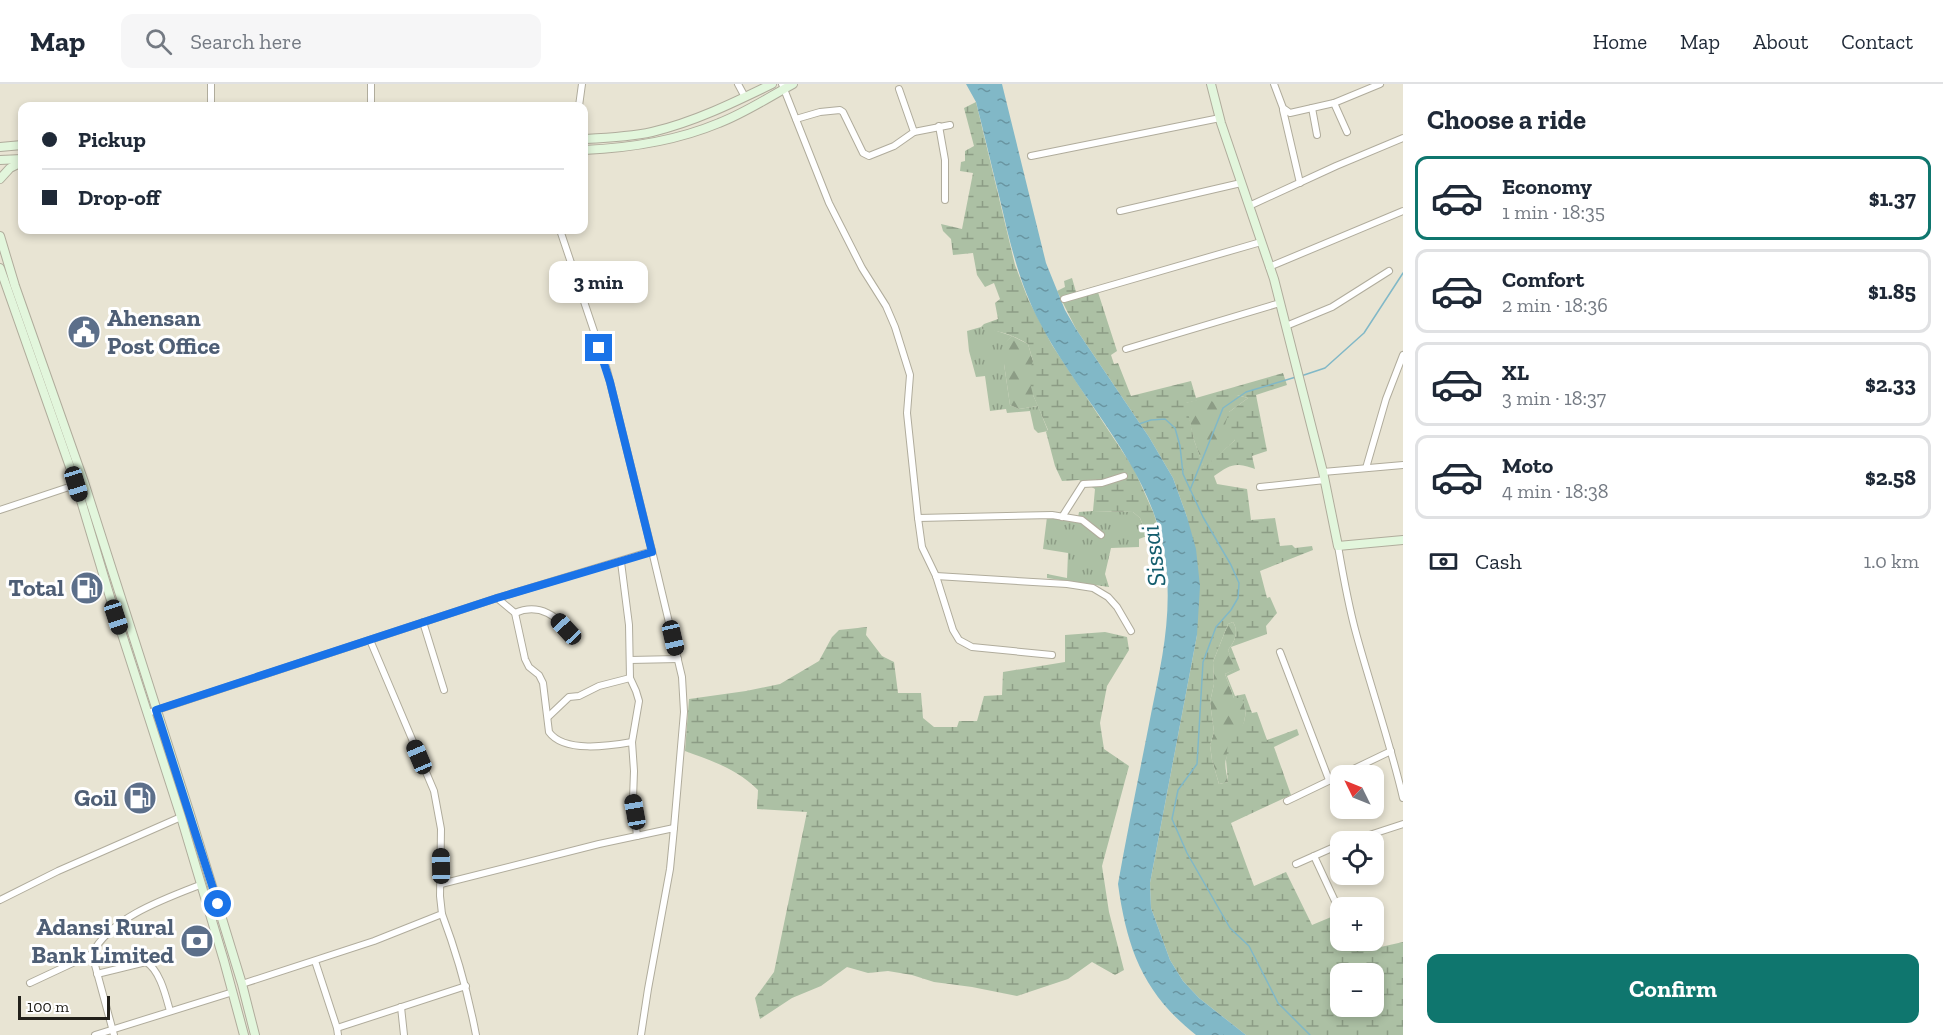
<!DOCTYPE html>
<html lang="en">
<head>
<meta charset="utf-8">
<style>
	:root { --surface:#fff; --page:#f6f6f7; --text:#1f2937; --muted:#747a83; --line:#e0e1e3; --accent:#0f766e }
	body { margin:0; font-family:"Zilla Slab",serif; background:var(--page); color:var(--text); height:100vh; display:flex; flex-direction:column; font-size:22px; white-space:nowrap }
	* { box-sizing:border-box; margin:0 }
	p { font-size:20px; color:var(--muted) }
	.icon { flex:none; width:33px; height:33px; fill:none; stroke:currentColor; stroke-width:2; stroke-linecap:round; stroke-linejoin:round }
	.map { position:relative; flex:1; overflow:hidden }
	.panel { display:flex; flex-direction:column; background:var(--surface); width:540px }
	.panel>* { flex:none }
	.top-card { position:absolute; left:18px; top:18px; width:570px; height:132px; border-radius:12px; box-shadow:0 3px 9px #0003; display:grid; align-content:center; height:132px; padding:0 24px; background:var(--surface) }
	.needle { width:39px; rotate:313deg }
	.fabs { position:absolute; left:1330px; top:681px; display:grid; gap:12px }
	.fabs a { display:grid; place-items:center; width:54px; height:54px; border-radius:12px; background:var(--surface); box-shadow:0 3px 9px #0003; font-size:30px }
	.scale { position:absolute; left:18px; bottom:15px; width:92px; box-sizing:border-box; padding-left:6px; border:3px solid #22201a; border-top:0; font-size:16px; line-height:21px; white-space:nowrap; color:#22201a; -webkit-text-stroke:4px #fff; paint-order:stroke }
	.end { position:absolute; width:27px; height:27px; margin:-14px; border:8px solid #1a73e8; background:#fff; box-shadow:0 0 0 3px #fff }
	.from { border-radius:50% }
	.bubble { position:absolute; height:42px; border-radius:12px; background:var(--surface); box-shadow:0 3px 9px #0003; font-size:20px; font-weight:700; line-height:42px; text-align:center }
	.car { position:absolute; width:18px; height:36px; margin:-18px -9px; border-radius:8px; box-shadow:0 0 4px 2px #0007; background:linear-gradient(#222 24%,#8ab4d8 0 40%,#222 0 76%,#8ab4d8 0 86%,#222 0) }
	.top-card b { display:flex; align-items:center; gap:21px; height:57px; font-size:22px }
	.top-card b+b { border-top:2px solid var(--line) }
	.top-card i { width:15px; height:15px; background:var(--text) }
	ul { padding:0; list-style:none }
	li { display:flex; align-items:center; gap:18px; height:84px; margin:0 12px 9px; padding:0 12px; border:3px solid var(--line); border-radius:12px }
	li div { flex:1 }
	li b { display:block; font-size:22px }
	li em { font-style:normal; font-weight:700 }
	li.active { border-color:var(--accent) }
	li>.icon { width:54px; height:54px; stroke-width:1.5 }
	h2 { padding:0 24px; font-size:27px; line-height:72px }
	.pay { display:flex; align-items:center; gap:15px; height:66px; padding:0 24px; font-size:22px }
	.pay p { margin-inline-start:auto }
	.cta { display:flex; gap:12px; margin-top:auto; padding:12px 24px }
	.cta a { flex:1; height:69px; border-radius:12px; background:var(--accent); color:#fff; font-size:24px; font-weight:700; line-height:69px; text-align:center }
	header { display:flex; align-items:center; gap:36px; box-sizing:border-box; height:84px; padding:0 30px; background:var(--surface); border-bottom:2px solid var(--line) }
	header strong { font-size:28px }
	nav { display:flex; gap:33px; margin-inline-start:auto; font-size:21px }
	.search { width:420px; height:54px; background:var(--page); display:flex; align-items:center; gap:15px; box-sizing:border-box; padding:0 21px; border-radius:12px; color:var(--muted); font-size:22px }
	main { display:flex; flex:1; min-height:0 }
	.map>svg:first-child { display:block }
</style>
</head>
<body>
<header>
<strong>Map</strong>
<div class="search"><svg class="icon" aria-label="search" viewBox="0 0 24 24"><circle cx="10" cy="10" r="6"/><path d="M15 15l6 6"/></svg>Search here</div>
<nav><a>Home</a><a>Map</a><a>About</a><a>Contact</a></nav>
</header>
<main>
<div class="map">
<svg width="1403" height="951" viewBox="0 0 1403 951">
	<defs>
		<pattern id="grass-tufts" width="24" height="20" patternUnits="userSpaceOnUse" patternTransform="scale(1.5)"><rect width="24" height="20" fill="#acc0a4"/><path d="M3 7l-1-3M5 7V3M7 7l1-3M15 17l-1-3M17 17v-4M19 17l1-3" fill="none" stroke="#8c9c85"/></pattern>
		<pattern id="forest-firs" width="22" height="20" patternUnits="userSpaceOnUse" patternTransform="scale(1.5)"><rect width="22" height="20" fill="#acc0a4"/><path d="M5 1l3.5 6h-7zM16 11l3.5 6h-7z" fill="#8c9c85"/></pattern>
		<pattern id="wetland-marsh" width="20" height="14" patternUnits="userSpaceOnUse" patternTransform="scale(1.5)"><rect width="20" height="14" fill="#acc0a4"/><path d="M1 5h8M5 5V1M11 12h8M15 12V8" fill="none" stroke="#8c9c85"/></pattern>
		<pattern id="water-ripples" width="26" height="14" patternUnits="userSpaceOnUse" patternTransform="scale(1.5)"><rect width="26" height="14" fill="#81b8c7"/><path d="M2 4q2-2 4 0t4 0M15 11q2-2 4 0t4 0" fill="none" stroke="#6995a1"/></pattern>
	</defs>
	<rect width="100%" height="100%" fill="#e8e4d3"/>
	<g fill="url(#grass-tufts)">
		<polygon points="981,243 983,246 994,246 1012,252 1004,261 1004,280 1010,321 1019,325 1038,322 1048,347 1038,349 1034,345 1030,327 1007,329 1006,325 990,327 985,292 976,293 969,267 967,247"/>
		<polygon points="1093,427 1133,428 1140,434 1147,452 1139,455 1139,463 1111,464 1105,490 1109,503 1047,494 1047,490 1067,494 1068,469 1043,465 1047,433 1063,435 1077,439 1079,428"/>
	</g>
	<g fill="url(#forest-firs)">
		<polygon points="1012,252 1028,260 1033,277 1033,311 1038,322 1019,325 1010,321 1004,280 1004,260"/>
		<polygon points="1237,311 1248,314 1229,328 1235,356 1204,385 1194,356 1185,319 1209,313"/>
		<path d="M1233,538c6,10 2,19 -5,28l8,19 -11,5 9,24 8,-1c11,29 -9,39 -16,62 -2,6 1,16 2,23l-9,2 -7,-24 -2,-15 4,-13 -4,-30 4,-18 -1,-22 15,-38z"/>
	</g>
	<g fill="url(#wetland-marsh)" fill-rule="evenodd">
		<path d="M976,18l39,163 13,34 24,46 82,124 20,45 6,21 -13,1 -7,-18 -7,-6 -40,-1 2,-22 -16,-9 -17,1 -7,-15 -9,-34 2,-2 -15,-35 -5,-21 5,-13 -5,-17c-13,-8 -29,-14 -45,-14l-2,-3 3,-3 14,-5 -3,-16 5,-4 -6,-16 -9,4 -8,-12 -4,-22 -20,2 -2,-16 -8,-8 -2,-7 21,5 11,-56 -13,-2 1,-9 4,-1v-10l9,-5 -10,-38z"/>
		<path d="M1072,194l4,14 20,-6 21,65 -6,4 3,9 4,-1 13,33 60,-15 5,17 87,-25 4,12 -31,10 11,56 -15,5 3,13c-20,-7 -24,-5 -41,7l3,8 30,5 4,31 24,-2 5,28 12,-1 3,3 17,-2 1,4 -53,21 7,27 3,-1 7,16 -11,13 1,8 -36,13 9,23 -13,6 8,20 10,-2 7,19 5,-1 10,28 30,-11 2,6 -25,12 17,48 -60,28 23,63 32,-14 26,53 24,-10 5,13v12l17,1 18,7 27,-6v93h-157l-47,-37 -16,-17 -13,-21 -19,-52 -1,-25 47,-248 -10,-118 -14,-39 -24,-41 -73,-108 -19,-38 8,-4 -1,-6zM1237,311l11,3 -19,14 -5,16 11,12 -31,28 -10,-28 -8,-37 23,-5 4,4 11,1zM1233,538c6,10 2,19 -5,28l7,19 -10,5 9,24h8c8,20 1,31 -14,44l-2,18 2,22 -9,2 -7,-24 -2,-15 4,-13 -4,-30 4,-18 -1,-22 15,-38zM1341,890h33v32h-33z"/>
		<path d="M867,543l-1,8 16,21 12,6 4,31h23l2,25 11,9h23l2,-6h18l7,-25 18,-1 1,-23 62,-10v-27l40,-3 22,5 2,13 -22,36 -7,37 4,26 25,17 -27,100 7,46 15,58 -9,5 -23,-13 -24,17 -51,17 -45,-9 -38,-5 -22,-7 -24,-4 -20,2 -21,-6 -26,19 -29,12 -32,21 -5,-21 19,-26 33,-160 -50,-3 1,-19c-21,-21 -46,-29 -73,-39l4,-52 57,-8 34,-7 39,-23 13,-24 7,-7z"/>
	</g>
	<path fill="url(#water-ripples)" d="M966,0h36l44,179 19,47 11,19 73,108 24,41 14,39 9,32 4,37 -3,49 -47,248 1,25 19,52 13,21 16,17 47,37h-50c-53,-42 -69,-86 -78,-151 10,-57 22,-113 33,-170 10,-49 21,-97 15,-148 -9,-94 -84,-162 -126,-243 -19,-36 -29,-75 -38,-115 -9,-36 -17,-71 -26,-106z"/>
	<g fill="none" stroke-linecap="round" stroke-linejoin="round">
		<g stroke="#81b8c7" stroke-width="1.5">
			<polyline points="1301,292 1325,284 1364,249 1403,189"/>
			<polyline points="1139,340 1151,336 1165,335 1175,344 1180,362 1183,390 1203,433 1231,481 1239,499 1238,514 1231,526 1216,543 1203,578 1197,680 1178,706 1172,735 1187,769 1230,844 1249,862 1278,919 1310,951"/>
			<polyline points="1190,406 1223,324 1246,308 1296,293"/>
		</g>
		<g stroke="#b0ac9c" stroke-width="8">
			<g id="street">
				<polyline points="371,0 371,22"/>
				<polyline points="738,0 745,13"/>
				<polyline points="782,0 829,119 862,184 886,222 895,243 910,291 907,329 918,434 1052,431 1082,436 1101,451"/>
				<polyline points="1274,0 1283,24 1290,29 1334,19 1380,0"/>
				<polyline points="1334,19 1347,48"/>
				<polyline points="211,22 211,0"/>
				<polyline points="579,22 582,0"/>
				<polyline points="1312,24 1317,51"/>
				<polyline points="1283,26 1300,99"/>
				<polyline points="796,35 820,28 840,26 843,28 863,69 869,72 894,62 914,48 899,5"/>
				<polyline points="939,42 945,76 945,116"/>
				<polyline points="914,48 950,41"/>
				<polyline points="1031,72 1220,34"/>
				<polyline points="1249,122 1336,82 1403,54"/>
				<polyline points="1120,127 1241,99"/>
				<polyline points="1269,183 1403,127"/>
				<polyline points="1064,215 1261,158"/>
				<polyline points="1286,242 1332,223 1389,187"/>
				<polyline points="1126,265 1280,219"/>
				<polyline points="1366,384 1386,315 1403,271"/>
				<polyline points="1323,388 1403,381"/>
				<polyline points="1260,403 1325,396"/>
				<polyline points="0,426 78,400"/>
				<polyline points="1062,433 1083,400 1102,399 1124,392"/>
				<polyline points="918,434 922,463 936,492 953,546 959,556 972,563 1052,571"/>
				<path d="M1338,462c5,29 10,58 18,87 15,55 34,109 47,165"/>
				<polyline points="652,467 682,593 684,628 674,744"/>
				<polyline points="621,478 629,541 630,594 636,607 639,617 632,658 634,687 633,715 637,752"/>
				<polyline points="936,492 1067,500 1093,504 1108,513 1117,523 1131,547"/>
				<path d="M497,514l18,15 10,46 4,8 10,8 4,8 6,49c15,21 60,14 83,10"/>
				<path d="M515,529c23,-10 46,2 54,25"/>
				<polyline points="423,538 444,606"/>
				<polyline points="1280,568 1329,696"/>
				<polyline points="630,576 678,575"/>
				<polyline points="148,629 497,514 652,467 607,286 560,146"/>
				<polyline points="549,632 569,613 579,612 599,602 630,594"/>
				<polyline points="1287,717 1391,667"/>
				<polyline points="1348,758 1403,740"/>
				<polyline points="1314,772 1341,830"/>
				<polyline points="1296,780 1341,760"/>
				<polyline points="441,800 599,760 674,744 670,785 648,905 641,951"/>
				<polyline points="0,816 58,787 181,733"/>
				<path d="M442,830c15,40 26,79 34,121"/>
				<polyline points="315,877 337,944 338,951"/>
				<path d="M97,890l49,-12c14,8 20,35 24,49"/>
				<polyline points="30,899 92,870"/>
				<polyline points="242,900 374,857 442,830 440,812 441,745 434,707 370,556"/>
				<polyline points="401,923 404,951"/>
				<polyline points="337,944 466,902"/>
				<polyline points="95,951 233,908"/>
				<path d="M114,951l-22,-81c18,-36 72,-55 108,-69"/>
			</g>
		</g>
		<g stroke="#b0ac9c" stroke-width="10">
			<g id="secondary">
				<polyline points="1211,0 1221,39 1274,195 1323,388 1338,462 1403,456"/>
				<path d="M584,55c22,-1 46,-2 68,-7 42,-10 81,-29 120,-48"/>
				<polyline points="0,63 22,61"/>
				<path d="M584,66c45,-2 92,-9 135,-27 26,-10 50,-26 74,-39"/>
				<polyline points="0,76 22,75"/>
				<polyline points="0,95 10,84 22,78"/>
				<polyline points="0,152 15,202 84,398 190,730 242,900 255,951"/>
				<polyline points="0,184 76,400 110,513 181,733 224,877 244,951"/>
			</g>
		</g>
		<use href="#street" stroke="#fff" stroke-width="6"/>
		<use href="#secondary" stroke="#e2f6dc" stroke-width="8"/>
	</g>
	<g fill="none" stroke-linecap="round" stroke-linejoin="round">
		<polyline stroke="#1a73e8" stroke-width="8" points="218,820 156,626 497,514 652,468 610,298 599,264"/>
	</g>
	<defs>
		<g id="civic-disc" transform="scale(1.725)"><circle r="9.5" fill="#5c6f8a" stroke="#fff"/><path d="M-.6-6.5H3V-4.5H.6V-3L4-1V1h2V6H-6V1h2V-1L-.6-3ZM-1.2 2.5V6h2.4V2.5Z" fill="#fff"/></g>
		<g id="fuel-disc" transform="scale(1.725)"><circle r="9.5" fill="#5c6f8a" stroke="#fff"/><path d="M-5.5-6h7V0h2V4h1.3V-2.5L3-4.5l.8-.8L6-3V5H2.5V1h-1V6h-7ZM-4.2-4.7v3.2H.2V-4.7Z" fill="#fff"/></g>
		<g id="bank-disc" transform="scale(1.725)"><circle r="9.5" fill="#5c6f8a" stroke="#fff"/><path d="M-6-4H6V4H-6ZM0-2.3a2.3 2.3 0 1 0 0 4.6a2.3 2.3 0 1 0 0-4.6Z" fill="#fff"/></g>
	</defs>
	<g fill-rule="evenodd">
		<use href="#civic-disc" x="84" y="248"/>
		<use href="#fuel-disc" x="87" y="504"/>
		<use href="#fuel-disc" x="140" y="714"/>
		<use href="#bank-disc" x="197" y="857"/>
	</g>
	<g text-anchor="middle" stroke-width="6" stroke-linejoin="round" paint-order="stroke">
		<g font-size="24" font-weight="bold" fill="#4e5e75" stroke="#fff" text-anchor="end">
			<text x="107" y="242" text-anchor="start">Ahensan<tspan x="107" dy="28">Post Office</tspan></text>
			<text x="64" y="512">Total</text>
			<text x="117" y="722">Goil</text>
			<text x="174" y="851">Adansi Rural<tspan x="174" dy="28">Bank Limited</tspan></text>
		</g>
		<g font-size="26" font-style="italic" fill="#135d6d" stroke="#fff">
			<text transform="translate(1153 472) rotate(-97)" y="9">Sissai</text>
		</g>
	</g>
</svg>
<div class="fabs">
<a><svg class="needle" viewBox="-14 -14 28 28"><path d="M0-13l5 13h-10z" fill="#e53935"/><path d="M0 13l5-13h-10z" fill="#747a83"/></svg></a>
<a><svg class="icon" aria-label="locate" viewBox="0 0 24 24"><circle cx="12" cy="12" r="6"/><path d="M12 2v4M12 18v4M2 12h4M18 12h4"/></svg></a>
<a>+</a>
<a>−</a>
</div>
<div class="scale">100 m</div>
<i class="end from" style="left:218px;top:820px"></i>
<i class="end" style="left:599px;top:264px"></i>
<div class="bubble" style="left:549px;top:177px;width:99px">3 min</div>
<i class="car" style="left:76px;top:400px;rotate:163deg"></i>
<i class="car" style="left:116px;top:533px;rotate:162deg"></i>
<i class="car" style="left:566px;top:545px;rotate:317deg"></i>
<i class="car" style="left:673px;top:554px;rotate:167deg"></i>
<i class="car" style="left:419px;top:673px;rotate:337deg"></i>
<i class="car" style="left:635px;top:728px;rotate:350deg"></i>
<i class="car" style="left:441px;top:782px;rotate:359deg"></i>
<div class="top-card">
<b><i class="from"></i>Pickup</b>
<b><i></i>Drop-off</b>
</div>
</div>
<section class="panel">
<h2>Choose a ride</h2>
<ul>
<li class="active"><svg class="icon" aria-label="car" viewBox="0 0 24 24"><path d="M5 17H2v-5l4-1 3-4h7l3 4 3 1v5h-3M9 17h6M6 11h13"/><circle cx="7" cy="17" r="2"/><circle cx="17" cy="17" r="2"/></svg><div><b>Economy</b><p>1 min · 18:35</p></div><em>$1.37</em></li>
<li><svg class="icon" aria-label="car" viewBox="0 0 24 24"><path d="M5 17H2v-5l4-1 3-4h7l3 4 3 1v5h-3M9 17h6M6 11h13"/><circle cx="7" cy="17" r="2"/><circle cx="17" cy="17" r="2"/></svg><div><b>Comfort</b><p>2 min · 18:36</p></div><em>$1.85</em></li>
<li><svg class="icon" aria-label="car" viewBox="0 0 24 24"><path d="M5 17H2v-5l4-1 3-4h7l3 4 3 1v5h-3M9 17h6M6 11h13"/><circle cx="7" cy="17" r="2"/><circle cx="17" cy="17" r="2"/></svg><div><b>XL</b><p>3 min · 18:37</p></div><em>$2.33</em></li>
<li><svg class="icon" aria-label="car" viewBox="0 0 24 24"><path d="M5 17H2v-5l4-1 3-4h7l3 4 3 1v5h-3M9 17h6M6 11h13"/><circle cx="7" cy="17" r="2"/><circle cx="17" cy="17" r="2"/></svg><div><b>Moto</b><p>4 min · 18:38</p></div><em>$2.58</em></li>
</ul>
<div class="pay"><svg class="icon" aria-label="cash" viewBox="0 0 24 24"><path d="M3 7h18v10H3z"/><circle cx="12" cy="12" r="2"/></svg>Cash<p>1.0 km</p></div>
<div class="cta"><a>Confirm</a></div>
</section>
</main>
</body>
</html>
